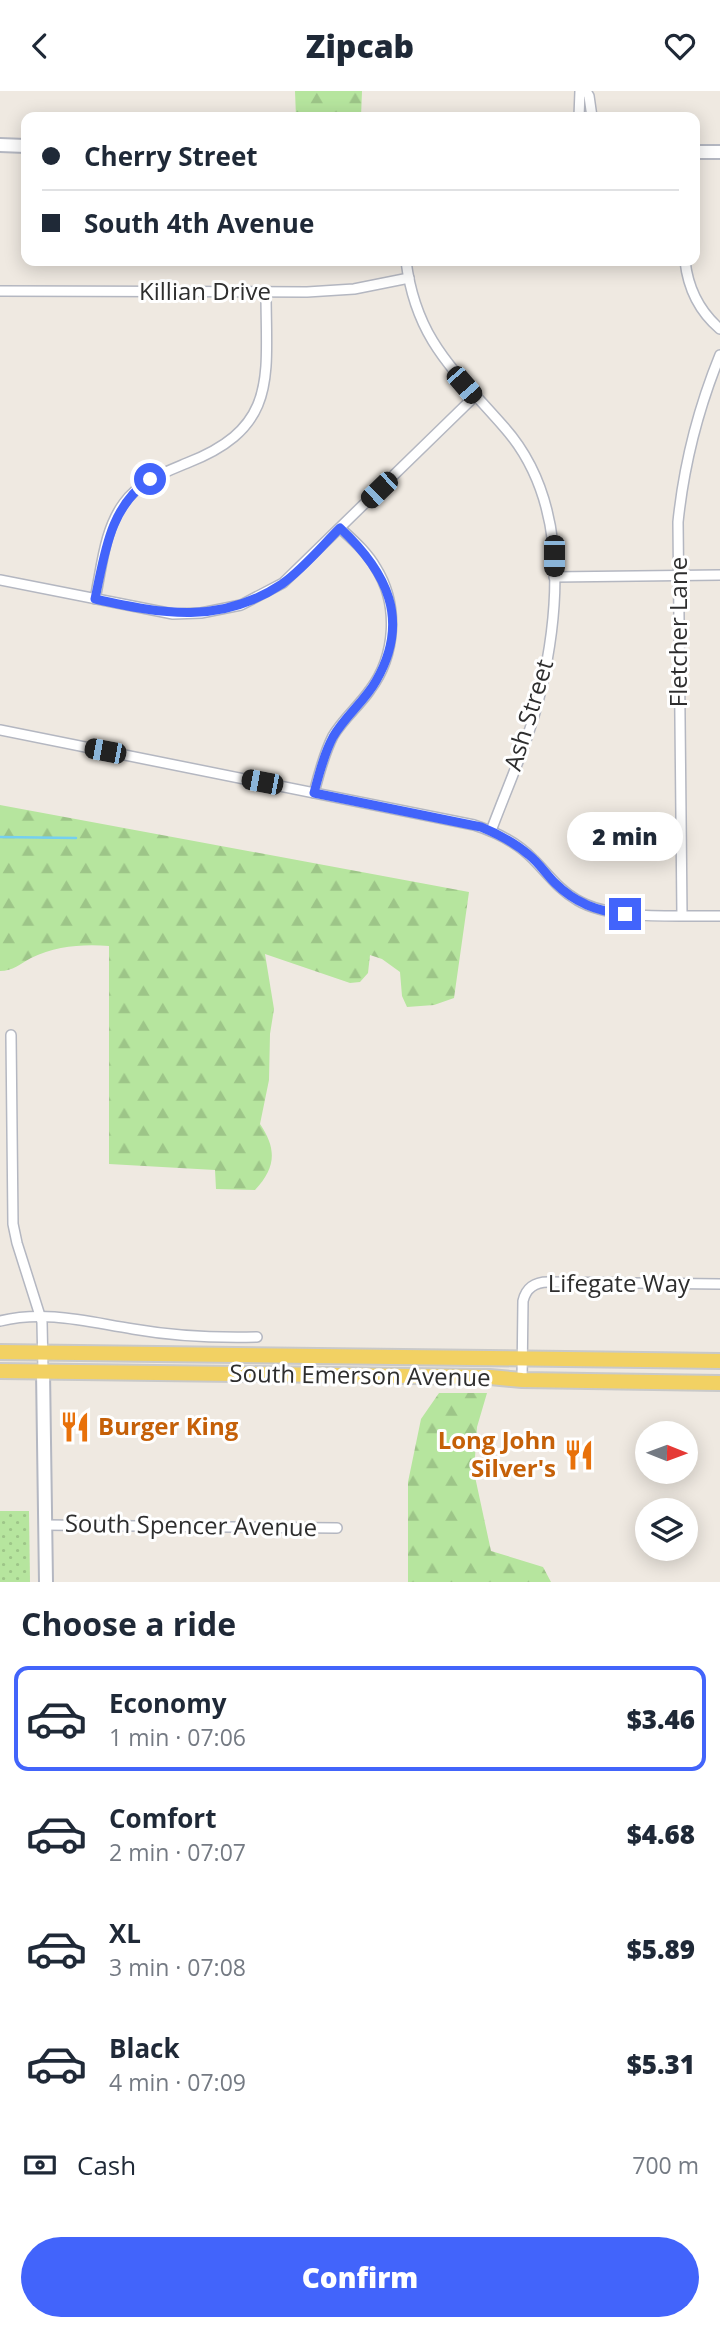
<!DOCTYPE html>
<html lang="en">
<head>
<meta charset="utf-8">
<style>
	:root { --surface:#fff; --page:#f2f2f3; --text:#1f2937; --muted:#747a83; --line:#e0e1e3; --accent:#4264fb }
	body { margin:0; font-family:"Open Sans",sans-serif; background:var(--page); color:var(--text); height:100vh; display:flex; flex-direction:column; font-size:26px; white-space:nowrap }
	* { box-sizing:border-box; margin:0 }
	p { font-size:23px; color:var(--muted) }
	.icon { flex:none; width:38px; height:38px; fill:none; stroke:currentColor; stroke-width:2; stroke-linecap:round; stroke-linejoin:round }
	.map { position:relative; height:1491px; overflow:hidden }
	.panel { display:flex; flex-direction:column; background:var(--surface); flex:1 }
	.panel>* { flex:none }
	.banner { position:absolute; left:21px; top:21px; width:679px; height:154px; border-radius:14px; box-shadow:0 4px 18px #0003; display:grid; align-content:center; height:154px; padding:0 21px; background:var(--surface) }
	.needle { width:46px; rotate:91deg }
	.fabs { position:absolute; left:635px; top:1330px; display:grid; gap:14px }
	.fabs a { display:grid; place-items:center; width:63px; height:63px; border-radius:50%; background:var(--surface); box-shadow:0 4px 18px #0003; font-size:35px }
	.end { position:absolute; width:32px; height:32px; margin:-16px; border:9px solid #4264fb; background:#fff; box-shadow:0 0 0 4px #fff }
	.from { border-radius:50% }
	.bubble { position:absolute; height:49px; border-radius:24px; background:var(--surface); box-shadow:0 4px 18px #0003; font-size:23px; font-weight:800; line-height:49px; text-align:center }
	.car { position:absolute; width:21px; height:42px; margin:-21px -10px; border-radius:9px; box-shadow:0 0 5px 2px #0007; background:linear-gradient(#222 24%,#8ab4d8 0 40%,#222 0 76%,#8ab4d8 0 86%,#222 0) }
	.banner b { display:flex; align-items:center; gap:24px; height:66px; font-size:26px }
	.banner b+b { border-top:2px solid var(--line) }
	.banner i { width:18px; height:18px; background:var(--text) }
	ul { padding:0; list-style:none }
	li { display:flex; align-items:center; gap:21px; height:105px; margin:0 14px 10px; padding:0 7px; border:4px solid transparent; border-radius:14px }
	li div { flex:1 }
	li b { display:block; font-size:26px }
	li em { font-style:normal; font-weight:800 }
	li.active { border-color:var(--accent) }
	li>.icon { width:63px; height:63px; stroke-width:1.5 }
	h2 { padding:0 21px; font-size:32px; line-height:84px }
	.pay { display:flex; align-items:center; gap:18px; height:77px; padding:0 21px; font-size:26px }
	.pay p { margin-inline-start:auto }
	.button { display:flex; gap:14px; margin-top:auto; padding:14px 21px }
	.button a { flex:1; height:80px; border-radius:42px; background:var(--accent); color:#fff; font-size:28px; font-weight:800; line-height:80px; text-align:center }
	header { display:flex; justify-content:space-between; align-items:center; height:91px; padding:0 21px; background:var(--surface); font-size:32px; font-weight:800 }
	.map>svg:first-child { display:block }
</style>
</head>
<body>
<header><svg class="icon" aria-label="back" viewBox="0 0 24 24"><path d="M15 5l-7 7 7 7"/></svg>Zipcab<svg class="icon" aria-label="heart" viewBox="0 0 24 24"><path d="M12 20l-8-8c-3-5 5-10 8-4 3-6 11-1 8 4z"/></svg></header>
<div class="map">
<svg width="720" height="1491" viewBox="0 0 720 1491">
	<defs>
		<pattern id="green-dots" width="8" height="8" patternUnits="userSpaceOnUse" patternTransform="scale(1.75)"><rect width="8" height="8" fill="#b6e59e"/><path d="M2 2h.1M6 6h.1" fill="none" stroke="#9dc588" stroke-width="1.8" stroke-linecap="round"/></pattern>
		<pattern id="forest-firs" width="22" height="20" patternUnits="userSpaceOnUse" patternTransform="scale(1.75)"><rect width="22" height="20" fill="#b6e59e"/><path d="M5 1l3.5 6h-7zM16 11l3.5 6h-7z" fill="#9dc588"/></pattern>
	</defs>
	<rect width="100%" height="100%" fill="#efe9e1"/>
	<polygon fill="url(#green-dots)" points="0,1420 29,1420 30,1491 0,1491"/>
	<g fill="url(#forest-firs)">
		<polygon points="295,0 362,0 361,26 296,26"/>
		<path d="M0,714l469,87 -15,106 -20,7 -27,2 -5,-11 -2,-24 -18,-13 -12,-4 -2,18 -8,9 -10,1 -85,-29 9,55 -4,25 -1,46 -9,44c17,25 16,44 -5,66l-39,-1 -1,-19 -106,-6v-218c-27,-2 -53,0 -78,12 -11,6 -18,13 -31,13z"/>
		<polygon points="439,1302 487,1302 477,1336 474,1381 491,1460 543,1476 551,1491 408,1491 408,1391 421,1328"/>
	</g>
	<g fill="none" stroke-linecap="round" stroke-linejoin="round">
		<polyline stroke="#75cff0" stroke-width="2.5" points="0,746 76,747"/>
		<g stroke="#b4b7c1" stroke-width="12">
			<g id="street">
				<polyline points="586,0 589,5 592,26"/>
				<polyline points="579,26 580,0"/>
				<path d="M406,170c10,79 48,109 98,166 63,71 57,176 37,263 -11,48 -33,95 -50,141"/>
				<path d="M685,170c3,27 14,50 35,68"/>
				<polyline points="0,200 307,201 354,198 409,187"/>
				<polyline points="554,486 720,484"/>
				<polyline points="0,489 173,523 201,522 241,514 283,492 475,305"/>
				<path d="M95,508c7,-32 9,-69 29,-96 16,-22 39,-30 63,-40 92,-36 79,-86 79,-171"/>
				<path d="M0,639l474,95c22,7 44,18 60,35 14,14 25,30 43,40 35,21 102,15 143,16"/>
				<path d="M314,702c5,-20 10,-39 19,-57 10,-17 26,-30 37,-46 26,-35 29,-85 6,-122 -9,-16 -23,-28 -36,-40"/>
				<path d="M682,824l-4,-393c6,-58 20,-113 42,-167"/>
				<polyline points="11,944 13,1133 17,1152 42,1231 43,1280"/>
				<path d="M0,1230c46,-11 88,1 133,8 40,7 83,9 124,8"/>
				<path d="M522,1289l1,-79c3,-13 12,-19 25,-19l172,2"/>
				<polyline points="45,1434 337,1437"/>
			</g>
		</g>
		<g stroke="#b4b7c1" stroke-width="16">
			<g id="secondary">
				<polyline points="0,54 26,55"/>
				<polyline points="695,61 720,61"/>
				<polyline points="43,1280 46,1491"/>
			</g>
		</g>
		<g stroke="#c9c9c9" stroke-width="18">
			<g id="primary">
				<polyline points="0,1261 720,1270"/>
				<polyline points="0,1280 490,1286 522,1289 720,1292"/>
			</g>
		</g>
		<use href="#street" stroke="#fff" stroke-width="9"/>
		<use href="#secondary" stroke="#fff" stroke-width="12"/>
		<use href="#primary" stroke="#f2d163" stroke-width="14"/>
	</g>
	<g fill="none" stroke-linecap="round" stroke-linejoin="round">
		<path stroke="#4264fb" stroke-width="9" d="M150,388c-41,29 -45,74 -55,120 68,15 125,26 187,-15 21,-15 40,-38 58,-56 47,44 71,92 36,153 -11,20 -31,35 -43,56 -9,17 -14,37 -19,56l167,34c17,7 33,15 48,28 10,8 17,19 26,28 19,19 43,29 70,31"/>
	</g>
	<defs>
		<g id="restaurant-bare" transform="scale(2.415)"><path d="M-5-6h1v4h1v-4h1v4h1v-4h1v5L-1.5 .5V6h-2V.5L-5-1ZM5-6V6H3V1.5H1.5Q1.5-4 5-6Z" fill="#e8710a" stroke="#fff" stroke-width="2.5" paint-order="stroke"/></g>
	</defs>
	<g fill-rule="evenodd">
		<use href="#restaurant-bare" x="75" y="1336"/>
		<use href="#restaurant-bare" x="579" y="1364"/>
	</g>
	<g text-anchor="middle" stroke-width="6" stroke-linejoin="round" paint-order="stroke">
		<g font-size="24" fill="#2e2e2e" stroke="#fff">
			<text x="205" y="209">Killian Drive</text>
			<text transform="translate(679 541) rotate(-90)" y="8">Fletcher Lane</text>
			<text transform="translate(529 624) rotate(-73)" y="8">Ash Street</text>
			<text x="619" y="1201">Lifegate Way</text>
			<text transform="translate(360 1285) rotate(1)" y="8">South Emerson Avenue</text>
			<text transform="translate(191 1435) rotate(1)" y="8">South Spencer Avenue</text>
		</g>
		<g font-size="24" font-weight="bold" fill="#c56008" stroke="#fff" text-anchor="start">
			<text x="98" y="1344">Burger King</text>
			<text x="556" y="1358" text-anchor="end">Long John<tspan x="556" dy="28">Silver's</tspan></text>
		</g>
	</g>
</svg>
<div class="fabs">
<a><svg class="needle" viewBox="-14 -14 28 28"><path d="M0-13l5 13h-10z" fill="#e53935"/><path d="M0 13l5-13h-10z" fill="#747a83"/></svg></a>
<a><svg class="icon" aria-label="layers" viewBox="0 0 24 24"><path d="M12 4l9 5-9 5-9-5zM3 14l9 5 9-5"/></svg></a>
</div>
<i class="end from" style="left:150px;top:388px"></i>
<i class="end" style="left:625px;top:823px"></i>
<div class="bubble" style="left:567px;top:721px;width:116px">2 min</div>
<i class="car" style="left:464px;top:294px;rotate:139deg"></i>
<i class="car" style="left:379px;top:399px;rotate:226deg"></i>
<i class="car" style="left:554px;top:465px;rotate:180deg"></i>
<i class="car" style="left:105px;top:660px;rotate:281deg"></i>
<i class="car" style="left:262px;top:691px;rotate:281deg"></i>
<div class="banner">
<b><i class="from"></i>Cherry Street</b>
<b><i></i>South 4th Avenue</b>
</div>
</div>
<section class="panel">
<h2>Choose a ride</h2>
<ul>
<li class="active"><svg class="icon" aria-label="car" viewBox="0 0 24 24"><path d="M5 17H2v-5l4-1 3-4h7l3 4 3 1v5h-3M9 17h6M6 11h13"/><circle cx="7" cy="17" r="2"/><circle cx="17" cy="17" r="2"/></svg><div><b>Economy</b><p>1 min · 07:06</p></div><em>$3.46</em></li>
<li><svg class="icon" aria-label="car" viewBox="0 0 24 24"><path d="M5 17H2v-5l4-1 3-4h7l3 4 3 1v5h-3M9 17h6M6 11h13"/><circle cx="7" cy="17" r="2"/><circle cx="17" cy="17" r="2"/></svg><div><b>Comfort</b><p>2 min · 07:07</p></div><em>$4.68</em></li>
<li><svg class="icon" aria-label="car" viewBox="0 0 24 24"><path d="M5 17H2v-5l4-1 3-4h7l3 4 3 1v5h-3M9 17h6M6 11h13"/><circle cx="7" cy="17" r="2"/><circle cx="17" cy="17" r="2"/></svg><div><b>XL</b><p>3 min · 07:08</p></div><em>$5.89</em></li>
<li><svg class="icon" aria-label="car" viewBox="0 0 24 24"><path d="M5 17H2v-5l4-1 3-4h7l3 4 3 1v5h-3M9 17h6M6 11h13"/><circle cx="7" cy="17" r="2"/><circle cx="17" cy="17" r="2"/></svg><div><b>Black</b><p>4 min · 07:09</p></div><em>$5.31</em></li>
</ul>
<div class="pay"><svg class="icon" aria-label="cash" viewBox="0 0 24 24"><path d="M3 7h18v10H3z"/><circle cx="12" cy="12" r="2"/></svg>Cash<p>700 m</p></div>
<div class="button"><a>Confirm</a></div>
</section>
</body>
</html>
